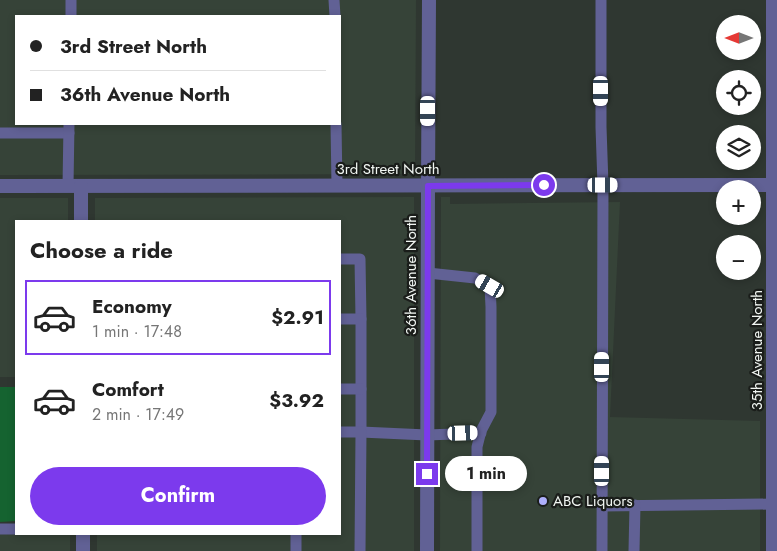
<!DOCTYPE html>
<html lang="en">
<head>
<meta charset="utf-8">
<style>
	:root { --surface:#fff; --page:#f6f6f6; --text:#222; --muted:#767676; --line:#e0e0e0; --accent:#7c3aed }
	body { margin:0; font-family:Jost,sans-serif; background:var(--page); color:var(--text); height:100vh; display:flex; flex-direction:column; font-size:19px; white-space:nowrap }
	* { box-sizing:border-box; margin:0 }
	p { font-size:16px; color:var(--muted) }
	.icon { flex:none; width:28px; height:28px; fill:none; stroke:currentColor; stroke-width:2; stroke-linecap:round; stroke-linejoin:round }
	.map { position:relative; flex:1; overflow:hidden }
	.details { position:absolute; left:15px; top:220px; width:326px; height:315px; display:flex; flex-direction:column; background:var(--surface); border-radius:0px; box-shadow:0 2px 8px #0003 }
	.details>* { flex:none }
	.guide { position:absolute; left:15px; top:15px; width:326px; height:110px; border-radius:0px; box-shadow:0 2px 8px #0003; display:grid; align-content:center; height:110px; padding:0 15px; background:var(--surface) }
	.needle { width:32px; rotate:270deg }
	.buttons { position:absolute; left:716px; top:15px; display:grid; gap:10px }
	.buttons a { display:grid; place-items:center; width:45px; height:45px; border-radius:50%; background:var(--surface); box-shadow:0 2px 8px #0003; font-size:25px }
	.end { position:absolute; width:22px; height:22px; margin:-11px; border:6px solid #7c3aed; background:#fff; box-shadow:0 0 0 2px #fff }
	.from { border-radius:50% }
	.bubble { position:absolute; height:35px; border-radius:18px; background:var(--surface); box-shadow:0 2px 8px #0003; font-size:16px; font-weight:700; line-height:35px; text-align:center }
	.car { position:absolute; width:15px; height:30px; margin:-15px -8px; border-radius:6px; box-shadow:0 0 4px 1px #0007; background:linear-gradient(#fff 24%,#345 0 40%,#fff 0 76%,#345 0 86%,#fff 0) }
	.guide b { display:flex; align-items:center; gap:18px; height:48px; font-size:19px }
	.guide b+b { border-top:1px solid var(--line) }
	.guide i { width:12px; height:12px; background:var(--text) }
	ul { padding:0; list-style:none }
	li { display:flex; align-items:center; gap:15px; height:75px; margin:0 10px 8px; padding:0 5px; border:2px solid transparent; border-radius:0px }
	li div { flex:1 }
	li b { display:block; font-size:19px }
	li em { font-style:normal; font-weight:700 }
	li.active { border-color:var(--accent) }
	li>.icon { width:45px; height:45px; stroke-width:1.5 }
	h2 { padding:0 15px; font-size:22px; line-height:60px }
	.action { display:flex; gap:10px; margin-top:auto; padding:10px 15px }
	.action a { flex:1; height:58px; border-radius:30px; background:var(--accent); color:#fff; font-size:20px; font-weight:700; line-height:58px; text-align:center }
	.map>svg:first-child { display:block }
</style>
</head>
<body>
<div class="map">
<svg width="777" height="551" viewBox="0 0 777 551">
	<rect width="100%" height="100%" fill="#2f3731"/>
	<g fill="#364338" fill-rule="evenodd">
		<path d="M0,0h416l-1,174 -415,1zM16,16h324v108h-324z"/>
		<polygon points="414,197 414,551 97,551 97,534 340,534 340,221 95,221 95,198"/>
		<polygon points="441,197 450,197 450,204 620,202 610,417 760,421 760,551 440,551"/>
		<polygon points="0,198 68,198 68,221 16,221 16,377 0,377"/>
		<polygon points="0,532 16,534 70,534 70,551 0,551"/>
	</g>
	<polygon fill="#156330" points="0,387 16,387 16,521 0,522"/>
	<g fill="none" stroke-linecap="round" stroke-linejoin="round">
		<g stroke="#616195" stroke-width="11">
			<polyline points="71,0 71,16"/>
			<polyline points="334,0 335,16"/>
			<polyline points="601,0 601,127 603,185 602,551"/>
			<polyline points="336,124 337,186"/>
			<polyline points="0,133 69,133"/>
			<polyline points="68,186 69,124"/>
			<polyline points="340,259 360,259 361,319"/>
			<polyline points="428,273 475,278 490,286 491,307 491,412 481,431 477,447 477,551"/>
			<polyline points="340,319 361,319 361,432 427,435 481,433"/>
			<polyline points="340,389 361,389"/>
			<polyline points="340,432 361,432 360,551"/>
			<polyline points="602,506 773,504"/>
			<polyline points="0,529 16,529"/>
			<polyline points="296,534 296,551"/>
			<polyline points="634,551 635,505"/>
		</g>
		<g stroke="#616195" stroke-width="14">
			<polyline points="0,186 777,185"/>
			<polyline points="81,186 81,221"/>
			<polyline points="83,534 83,551"/>
			<polyline points="427,551 428,186 429,0"/>
			<polyline points="773,551 773,0"/>
		</g>
	</g>
	<g fill="none" stroke-linecap="round" stroke-linejoin="round">
		<polyline stroke="#7c3aed" stroke-width="6" points="427,474 428,186 544,185"/>
	</g>
	<circle fill="#adaffb" stroke="#1a1d1a" stroke-width="2" cx="543" cy="501" r="5"/>
	<g text-anchor="middle" stroke-width="4.5" stroke-linejoin="round" paint-order="stroke">
		<g font-size="15" fill="#f1f6f2" stroke="#1a1d1a">
			<text x="388" y="174">3rd Street North</text>
			<text transform="translate(411 275) rotate(-90)" y="5">36th Avenue North</text>
			<text transform="translate(757 350) rotate(-90)" y="5">35th Avenue North</text>
		</g>
		<g font-size="15" fill="#f1f6f2" stroke="#1a1d1a" text-anchor="start">
			<text x="553" y="506">ABC Liquors</text>
		</g>
	</g>
</svg>
<div class="buttons">
<a><svg class="needle" viewBox="-14 -14 28 28"><path d="M0-13l5 13h-10z" fill="#e53935"/><path d="M0 13l5-13h-10z" fill="#767676"/></svg></a>
<a><svg class="icon" aria-label="locate" viewBox="0 0 24 24"><circle cx="12" cy="12" r="6"/><path d="M12 2v4M12 18v4M2 12h4M18 12h4"/></svg></a>
<a><svg class="icon" aria-label="layers" viewBox="0 0 24 24"><path d="M12 4l9 5-9 5-9-5zM3 14l9 5 9-5"/></svg></a>
<a>+</a>
<a>−</a>
</div>
<i class="end from" style="left:544px;top:185px"></i>
<i class="end" style="left:427px;top:474px"></i>
<div class="bubble" style="left:445px;top:456px;width:82px">1 min</div>
<i class="car" style="left:601px;top:91px;rotate:180deg"></i>
<i class="car" style="left:428px;top:111px;rotate:180deg"></i>
<i class="car" style="left:603px;top:185px;rotate:90deg"></i>
<i class="car" style="left:490px;top:286px;rotate:300deg"></i>
<i class="car" style="left:602px;top:367px;rotate:0deg"></i>
<i class="car" style="left:463px;top:433px;rotate:88deg"></i>
<i class="car" style="left:602px;top:471px;rotate:0deg"></i>
<div class="guide">
<b><i class="from"></i>3rd Street North</b>
<b><i></i>36th Avenue North</b>
</div>
<section class="details">
<h2>Choose a ride</h2>
<ul>
<li class="active"><svg class="icon" aria-label="car" viewBox="0 0 24 24"><path d="M5 17H2v-5l4-1 3-4h7l3 4 3 1v5h-3M9 17h6M6 11h13"/><circle cx="7" cy="17" r="2"/><circle cx="17" cy="17" r="2"/></svg><div><b>Economy</b><p>1 min · 17:48</p></div><em>$2.91</em></li>
<li><svg class="icon" aria-label="car" viewBox="0 0 24 24"><path d="M5 17H2v-5l4-1 3-4h7l3 4 3 1v5h-3M9 17h6M6 11h13"/><circle cx="7" cy="17" r="2"/><circle cx="17" cy="17" r="2"/></svg><div><b>Comfort</b><p>2 min · 17:49</p></div><em>$3.92</em></li>
</ul>
<div class="action"><a>Confirm</a></div>
</section>
</div>
</body>
</html>
